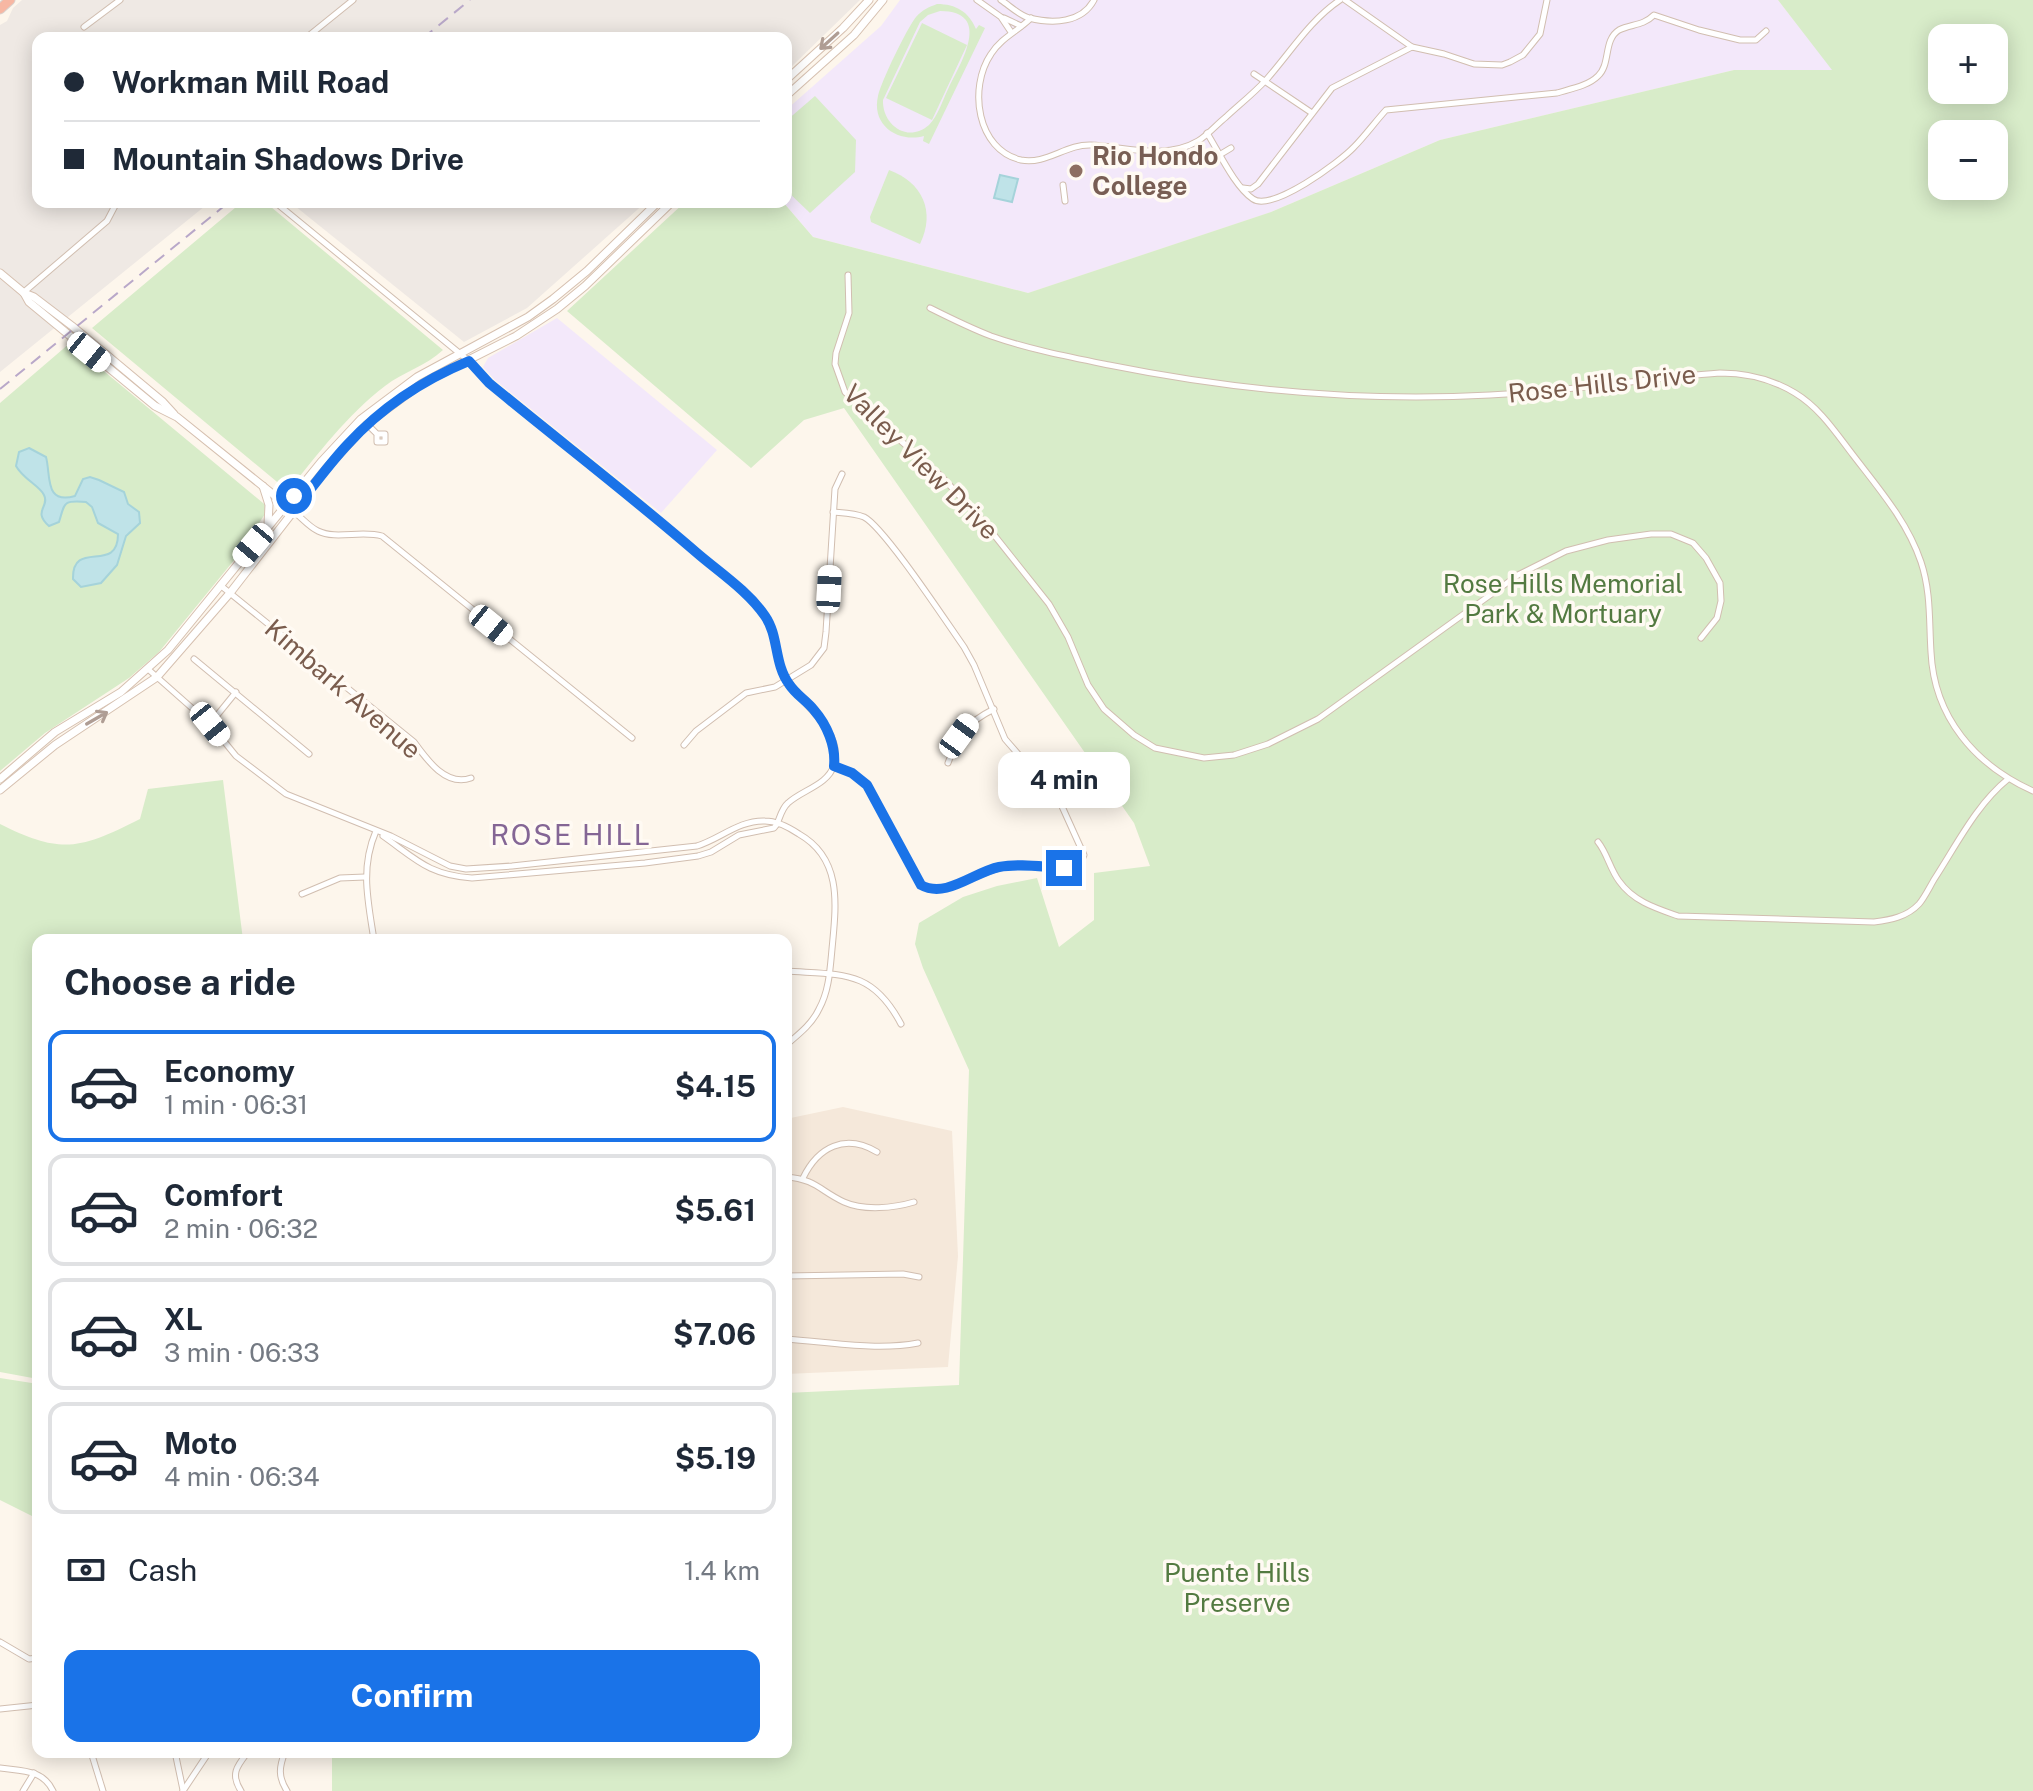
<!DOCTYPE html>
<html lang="en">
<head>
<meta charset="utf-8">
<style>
	:root { --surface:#fff; --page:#f6f6f7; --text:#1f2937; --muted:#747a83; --line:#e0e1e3; --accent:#1a73e8 }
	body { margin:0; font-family:"Public Sans",sans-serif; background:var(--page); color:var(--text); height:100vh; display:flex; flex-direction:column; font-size:30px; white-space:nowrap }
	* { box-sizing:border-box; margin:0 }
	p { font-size:26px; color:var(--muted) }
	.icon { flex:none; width:44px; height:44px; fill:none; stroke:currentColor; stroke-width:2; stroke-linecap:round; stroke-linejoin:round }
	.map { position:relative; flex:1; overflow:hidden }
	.drawer { position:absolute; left:32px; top:934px; width:760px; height:824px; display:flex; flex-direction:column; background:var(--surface); border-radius:16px; box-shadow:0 4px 20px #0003 }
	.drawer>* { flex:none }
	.hud { position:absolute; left:32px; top:32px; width:760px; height:176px; border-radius:16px; box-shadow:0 4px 20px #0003; display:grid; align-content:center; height:176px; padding:0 32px; background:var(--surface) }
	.controls { position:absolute; left:1928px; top:24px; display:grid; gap:16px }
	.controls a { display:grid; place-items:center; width:80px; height:80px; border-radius:16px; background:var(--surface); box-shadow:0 4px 20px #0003; font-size:40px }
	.end { position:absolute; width:36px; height:36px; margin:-18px; border:10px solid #1a73e8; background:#fff; box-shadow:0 0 0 4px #fff }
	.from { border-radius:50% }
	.bubble { position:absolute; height:56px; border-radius:16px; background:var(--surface); box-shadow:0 4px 20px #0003; font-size:26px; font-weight:700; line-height:56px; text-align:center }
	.car { position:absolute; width:24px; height:48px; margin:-24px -12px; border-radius:10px; box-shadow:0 0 6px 2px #0007; background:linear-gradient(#fff 24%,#345 0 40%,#fff 0 76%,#345 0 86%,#fff 0) }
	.hud b { display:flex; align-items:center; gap:28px; height:76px; font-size:30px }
	.hud b+b { border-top:2px solid var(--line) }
	.hud i { width:20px; height:20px; background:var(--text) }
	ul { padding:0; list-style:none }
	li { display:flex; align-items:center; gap:24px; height:112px; margin:0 16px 12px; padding:0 16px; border:4px solid var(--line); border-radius:16px }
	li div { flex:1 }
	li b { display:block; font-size:30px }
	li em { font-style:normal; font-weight:700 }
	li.active { border-color:var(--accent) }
	li>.icon { width:72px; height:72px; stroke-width:1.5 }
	h2 { padding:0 32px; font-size:36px; line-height:96px }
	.pay { display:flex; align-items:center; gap:20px; height:88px; padding:0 32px; font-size:30px }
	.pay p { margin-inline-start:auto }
	.cta { display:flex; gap:16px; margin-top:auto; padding:16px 32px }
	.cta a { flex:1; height:92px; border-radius:16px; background:var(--accent); color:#fff; font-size:32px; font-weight:700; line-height:92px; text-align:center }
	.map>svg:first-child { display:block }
</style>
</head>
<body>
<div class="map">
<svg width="2033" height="1791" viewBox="0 0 2033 1791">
	<rect width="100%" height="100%" fill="#fdf6ec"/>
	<polygon fill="#f5e8da" points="843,1107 952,1131 958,1256 948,1367 786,1374 786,1119"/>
	<g fill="#efe9e4">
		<polygon points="22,0 860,0 786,72 786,38 38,38 38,202 210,202 0,372 0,25 7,21 13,8"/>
		<polygon points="290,202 646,202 527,308 464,342"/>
	</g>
	<g fill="#f3e8fa">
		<polygon points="900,0 1778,0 1833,70 1734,70 1440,140 1271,212 1028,293 813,237 783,202 786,202 786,110 881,26"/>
		<polygon points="557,318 717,450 661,513 495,380 483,367 488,358"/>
	</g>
	<g fill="#d8ecc9" fill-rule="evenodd">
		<path d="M1778,0h255v1791h-1701v-39h454v-359l173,-8 10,-315 -46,-102 -8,-24 4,-21 44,-26 34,-11 40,-8 22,69 35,-27v-47l56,-7 -16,-43 -290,-415 -40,12 -53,48 -184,-157 118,-109h98l30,35 215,56 243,-81 169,-72 294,-70h98zM1942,38h52v52h-52zM1942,134h52v52h-52z"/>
		<path d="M937,4c19,0 32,8 39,25l3,-4 6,3 -56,116 -6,-3 1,-5c-25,7 -53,-10 -46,-40 3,-14 29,-68 38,-79 6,-7 13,-10 21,-13zM940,11c53,0 21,52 9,76 -6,12 -11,29 -20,38 -22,19 -47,-1 -46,-25l37,-78 8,-7z"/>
		<polygon points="922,23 967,45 932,120 886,98"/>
		<polygon points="815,96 856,140 855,172 810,213 786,190 786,121"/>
		<path d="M889,170c33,12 47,41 31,74l-49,-22 -1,-5z"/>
		<path d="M242,202h23l178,148c-17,16 -40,22 -58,36 -38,29 -67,68 -97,105l-196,-163z"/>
		<polygon points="70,343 269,508 235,559 159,652 129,678 45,733 0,771 0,403"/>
		<path d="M223,780l20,160h-205v439l-38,-7v-548c62,31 80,25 140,-5l8,-30z"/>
		<polygon points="0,1378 38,1384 38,1519 0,1500"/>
	</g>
	<g fill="#bfe3e8" stroke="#a5d3da" stroke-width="2">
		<polygon points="1000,175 1018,179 1012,202 994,198"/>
		<path d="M29,448l17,9c5,18 -2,48 29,39l8,-17 7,-2 9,3 25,12 4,12 11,8 1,11 -14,13 -9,29 -16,18 -20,4 -8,-8c-1,-41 45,-4 45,-45l-20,-11 -6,-16 -6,-5c-24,-2 -21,1 -27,20l-10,4c-17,-15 1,-19 -5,-31 -4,-9 -21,-16 -28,-29l3,-14z"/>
	</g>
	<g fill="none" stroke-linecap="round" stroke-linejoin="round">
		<g stroke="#d1beb0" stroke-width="7">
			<g id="minor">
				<polyline points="977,0 1001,17 1011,32"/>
				<path d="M1001,0c9,6 18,15 28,18 24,6 53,5 65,-18"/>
				<polyline points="1345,0 1412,47"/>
				<polyline points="1004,18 1021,26"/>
				<path d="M1031,18c-13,13 -30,20 -40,36 -23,34 -14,96 30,106 25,5 45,-16 70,-15 35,2 75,15 107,-4 10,-6 19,-17 28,-24 13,-12 28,-24 40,-37 24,-27 44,-60 74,-80"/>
				<polyline points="84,27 120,0"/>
				<polyline points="306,38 353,0"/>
				<polyline points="1254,74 1312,113"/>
				<path d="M1207,133c12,19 28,54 46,66 19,13 87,-37 101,-52 11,-11 21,-25 32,-37l171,-17c13,-4 31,-7 41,-17 13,-12 5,-36 21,-46 12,-6 24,-4 35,-15l45,15 41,10h16l10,-9"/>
				<polyline points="1221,154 1231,148"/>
				<polyline points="1063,185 1065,201"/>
				<polyline points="1243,188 1251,189 1258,184 1332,88 1412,47 1444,54 1474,64 1502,65 1510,62 1523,55 1540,34 1547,0"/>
				<path d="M275,202l194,159 20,22c67,56 137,109 203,166 24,20 54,40 72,66 15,20 10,48 24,68 16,23 56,49 46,82 -6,20 -32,25 -46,38 -6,5 -8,14 -11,21"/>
				<polyline points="848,275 849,313 836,353 835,364 845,392 941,476 983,521 1049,604 1068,637 1088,685 1104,709 1134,735 1155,748 1204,758 1234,755 1268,744 1318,719 1518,575 1566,551 1608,540 1651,534 1671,534 1693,543 1706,558 1720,583 1721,601 1717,618 1701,638"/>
				<polyline points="24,292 107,221 117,202"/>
				<path d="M930,308c20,10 40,20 61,28 37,13 78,21 118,29 124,25 255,37 381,30 77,-4 153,-16 230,-22 27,0 52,6 75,20 25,15 41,40 58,62 26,34 54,66 68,107 10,30 8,59 10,90 3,65 44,113 102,139"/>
				<polyline points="367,424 377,434 377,442 385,442 385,434 377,434"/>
				<path d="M293,511c8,6 16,16 25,20 18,9 43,-1 64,5l250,202"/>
				<path d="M833,512c11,1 21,1 31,5 20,10 83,106 100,130l10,18 31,74 55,63 24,53c-8,22 -54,9 -75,11 -28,3 -63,32 -88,19l-54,-100 -15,-12 -18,-7"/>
				<path d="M220,585l194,157c13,18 32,45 57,36"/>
				<polyline points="194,659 309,754"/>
				<path d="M149,670l61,54 26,32 50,38 105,42 59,30 16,3 46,-3 185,-20c23,-7 42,-26 68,-25 11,0 25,7 34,13 44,25 37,72 33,115 -2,21 -3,42 -13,60 -7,15 -20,25 -33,36"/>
				<polyline points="210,724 236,692"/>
				<polyline points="684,745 696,731 746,693 775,687 811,665 824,648 826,632 835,489 842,474"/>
				<path d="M948,763c10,-28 18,-40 46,-54"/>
				<path d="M383,836c34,24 46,39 89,42l173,-15 53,-7 13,-4 28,-17 35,-7 3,-4"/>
				<path d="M1598,842c9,11 12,27 21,39 14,20 36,27 59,35l196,6c16,-2 33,-5 45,-18 6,-7 11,-18 16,-26 22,-34 42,-74 73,-99"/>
				<polyline points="302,894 340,878 365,877"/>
				<path d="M374,940c-6,-39 -14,-72 2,-109"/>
				<path d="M786,971c56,4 86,-2 115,53"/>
				<path d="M786,1177c30,2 34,14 58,25 20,9 50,6 70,0"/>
				<path d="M803,1178c15,-31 42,-45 74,-26"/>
				<polyline points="786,1276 903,1274 919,1277"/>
				<path d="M786,1339c43,3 90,12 132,4"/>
				<polyline points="0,1642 29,1659 38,1658"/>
				<polyline points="0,1709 38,1705"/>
				<polyline points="91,1752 103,1791"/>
				<polyline points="175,1752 183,1790"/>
				<path d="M285,1752c-6,15 -7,25 2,39"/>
				<path d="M0,1768c21,3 43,1 53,23"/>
				<polyline points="23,1791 34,1773"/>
				<polyline points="183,1791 209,1752"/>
				<path d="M241,1791c-11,-17 -4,-25 7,-39"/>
			</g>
		</g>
		<g stroke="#d6c0b0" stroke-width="9">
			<g id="secondary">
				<polyline points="786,80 843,28 869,0"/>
				<polyline points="786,96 854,35 883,0"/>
				<polyline points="0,273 24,293 29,302 155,406 177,417 290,508"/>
				<polyline points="24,293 34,297 72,326 163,402 174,414"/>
				<polyline points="263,486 269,505 268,524"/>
				<polyline points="0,779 55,732 121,692 168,650 321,462 361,419 417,377 528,317 553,299 587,271 658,202"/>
				<polyline points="0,790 55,745 157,677 230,593 327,468 367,424 421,384 516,336 557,309 585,286 672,202"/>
			</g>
		</g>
		<g stroke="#dad1cd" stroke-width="11">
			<polyline id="motorway" points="0,9 10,0"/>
		</g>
		<use href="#minor" stroke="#fff" stroke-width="5"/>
		<use href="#secondary" stroke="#fff" stroke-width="7"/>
		<use href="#motorway" stroke="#f7b7a3" stroke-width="9"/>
		<g stroke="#b9a8c9" stroke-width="2" stroke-dasharray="12 8" stroke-linecap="butt">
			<polyline points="423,38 470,0"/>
			<polyline points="0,389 229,202"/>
		</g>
	</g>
	<defs><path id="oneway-shaft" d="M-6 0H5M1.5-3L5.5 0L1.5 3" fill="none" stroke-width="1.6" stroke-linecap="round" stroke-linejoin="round" transform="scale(2)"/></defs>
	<g stroke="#af9d94">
		<use href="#oneway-shaft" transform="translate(829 41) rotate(138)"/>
		<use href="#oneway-shaft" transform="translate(97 718) rotate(-30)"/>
	</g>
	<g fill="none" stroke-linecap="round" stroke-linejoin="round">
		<path stroke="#1a73e8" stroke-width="10" d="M294,496l-8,8 7,6c19,-21 35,-45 55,-66 34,-37 75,-64 121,-83l20,22c69,57 141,112 208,170 22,19 51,38 68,63 14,20 9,48 24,68 7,11 17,16 25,26 13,15 22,36 20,56l18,7 15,12 54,100c25,14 53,-13 78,-18 22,-4 43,0 65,1"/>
	</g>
	<circle fill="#8d6e63" stroke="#fffaf3" stroke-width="3" cx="1076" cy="171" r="8"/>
	<g text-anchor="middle" stroke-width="7" stroke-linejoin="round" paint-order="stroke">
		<g font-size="26" font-weight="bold" fill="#785e54" stroke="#fffaf3" text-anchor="start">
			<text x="1092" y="165">Rio Hondo<tspan x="1092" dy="30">College</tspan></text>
		</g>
		<g font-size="26" fill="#7a5c4d" stroke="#fffaf3">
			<text transform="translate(1602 384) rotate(-6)" y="9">Rose Hills Drive</text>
			<text transform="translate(921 462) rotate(45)" y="9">Valley View Drive</text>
			<text transform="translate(343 689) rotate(41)" y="9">Kimbark Avenue</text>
		</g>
		<g font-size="26" fill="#537a41" stroke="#fffaf3">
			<text x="1563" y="593">Rose Hills Memorial<tspan x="1563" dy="30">Park &amp; Mortuary</tspan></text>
			<text x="1237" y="1582">Puente Hills<tspan x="1237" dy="30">Preserve</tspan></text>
		</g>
		<g font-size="28" letter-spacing="2" fill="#846695" stroke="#fffaf3">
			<text x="571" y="845">ROSE HILL</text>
		</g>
	</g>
</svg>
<div class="controls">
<a>+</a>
<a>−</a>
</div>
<i class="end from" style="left:294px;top:496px"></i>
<i class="end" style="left:1064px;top:868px"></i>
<div class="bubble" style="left:998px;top:752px;width:132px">4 min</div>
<i class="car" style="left:89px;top:352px;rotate:129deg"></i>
<i class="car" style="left:253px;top:545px;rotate:220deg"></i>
<i class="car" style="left:829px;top:589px;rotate:3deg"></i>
<i class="car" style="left:491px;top:625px;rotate:129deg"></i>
<i class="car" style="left:210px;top:724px;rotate:141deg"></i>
<i class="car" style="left:959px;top:736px;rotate:36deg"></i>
<div class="hud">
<b><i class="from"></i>Workman Mill Road</b>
<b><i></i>Mountain Shadows Drive</b>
</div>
<section class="drawer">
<h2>Choose a ride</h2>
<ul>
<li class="active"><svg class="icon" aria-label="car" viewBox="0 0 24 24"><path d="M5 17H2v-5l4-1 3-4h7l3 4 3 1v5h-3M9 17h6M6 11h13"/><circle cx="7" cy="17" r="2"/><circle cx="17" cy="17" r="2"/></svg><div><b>Economy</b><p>1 min · 06:31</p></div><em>$4.15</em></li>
<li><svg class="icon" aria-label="car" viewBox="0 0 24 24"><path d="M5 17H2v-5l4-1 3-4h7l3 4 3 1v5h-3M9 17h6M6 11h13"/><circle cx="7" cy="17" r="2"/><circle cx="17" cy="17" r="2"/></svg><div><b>Comfort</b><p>2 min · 06:32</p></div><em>$5.61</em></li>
<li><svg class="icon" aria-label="car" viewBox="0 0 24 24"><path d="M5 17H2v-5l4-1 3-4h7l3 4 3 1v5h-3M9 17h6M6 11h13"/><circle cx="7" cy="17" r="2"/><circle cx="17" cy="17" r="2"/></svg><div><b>XL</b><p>3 min · 06:33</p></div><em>$7.06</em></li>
<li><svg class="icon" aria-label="car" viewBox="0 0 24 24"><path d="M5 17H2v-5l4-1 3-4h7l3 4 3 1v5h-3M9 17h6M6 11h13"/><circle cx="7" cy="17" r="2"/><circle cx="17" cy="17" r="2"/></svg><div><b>Moto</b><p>4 min · 06:34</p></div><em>$5.19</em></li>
</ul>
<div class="pay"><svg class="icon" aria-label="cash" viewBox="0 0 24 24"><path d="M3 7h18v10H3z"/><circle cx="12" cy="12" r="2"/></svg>Cash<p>1.4 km</p></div>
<div class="cta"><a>Confirm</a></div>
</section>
</div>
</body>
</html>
